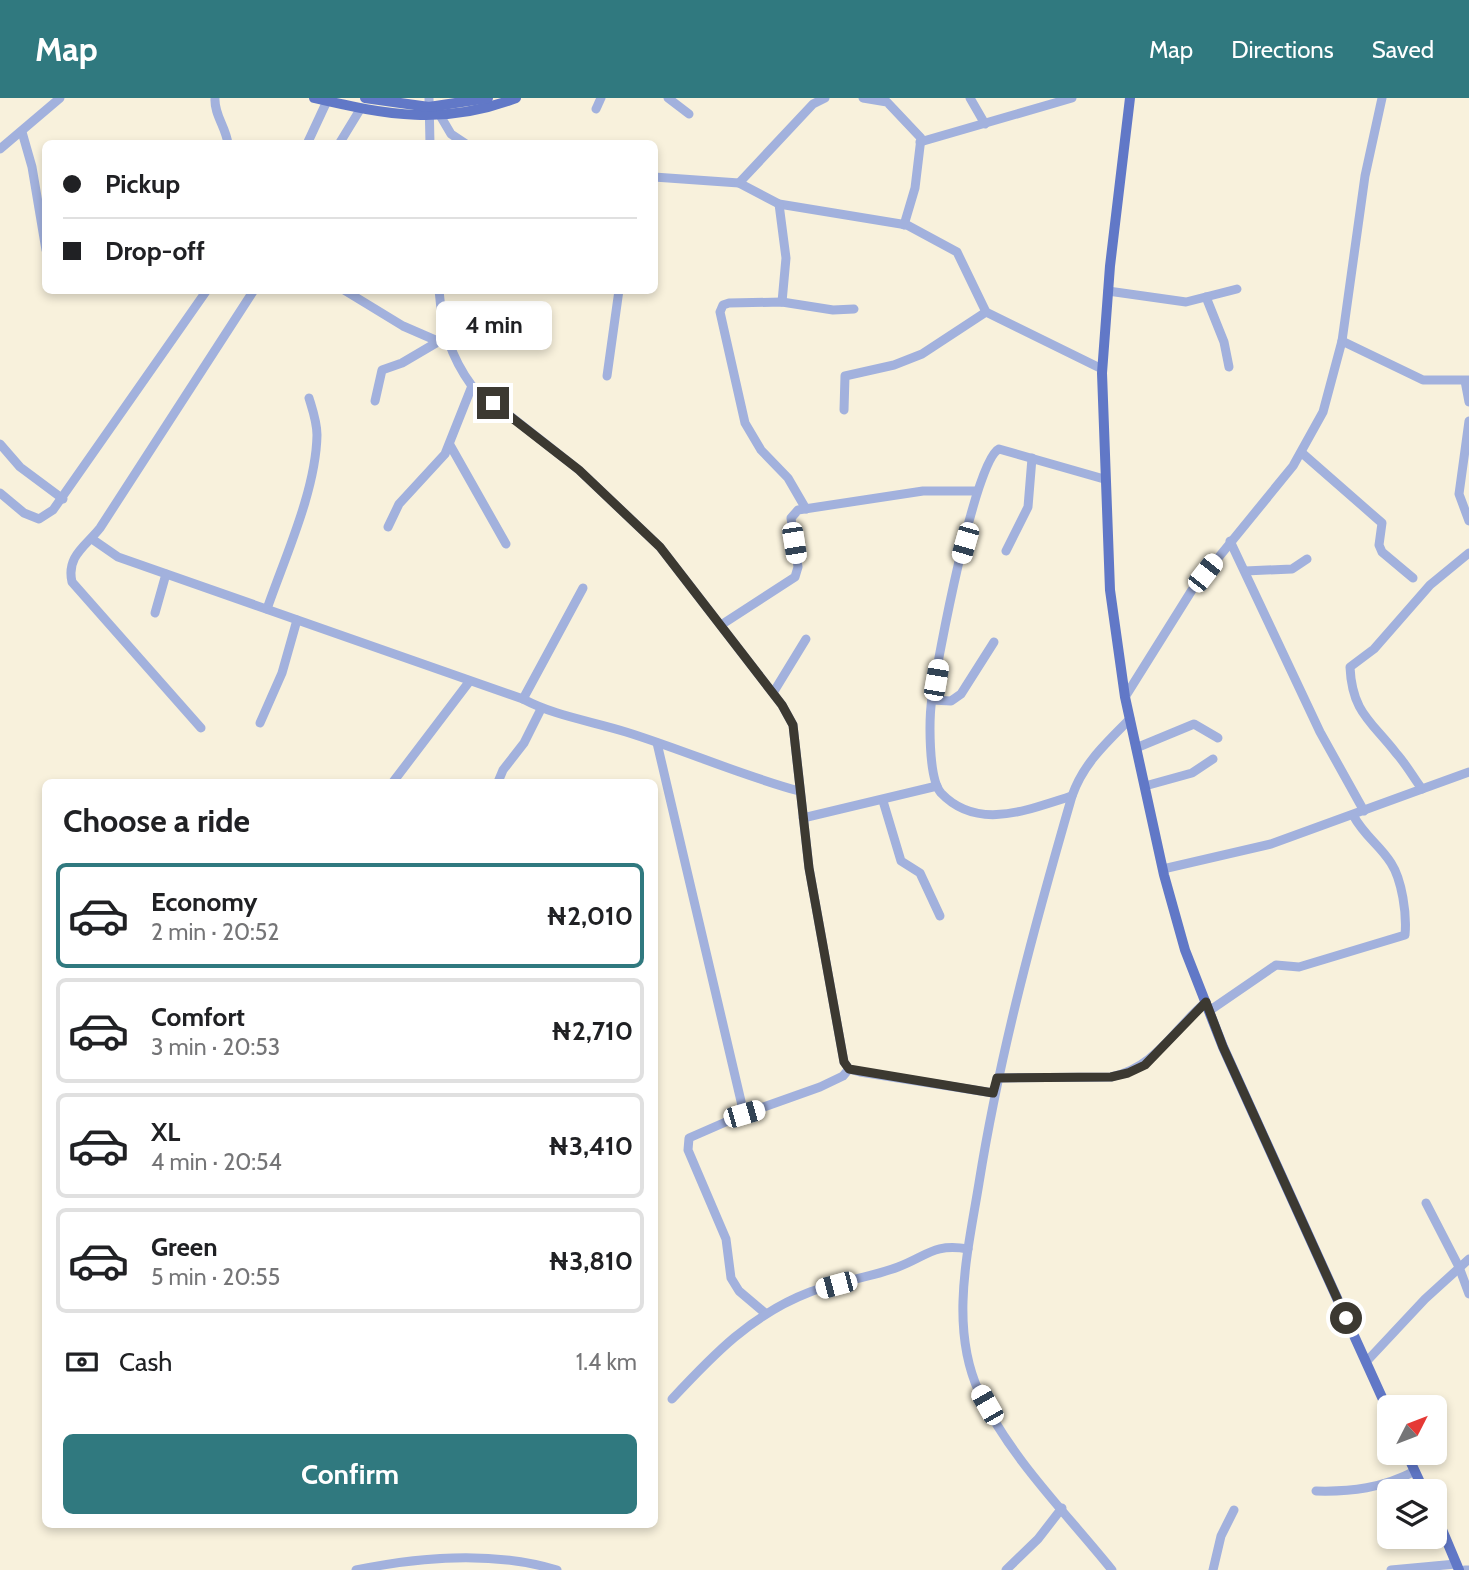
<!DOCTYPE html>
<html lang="en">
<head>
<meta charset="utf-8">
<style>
	:root { --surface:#fff; --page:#f6f6f6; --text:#202124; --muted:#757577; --line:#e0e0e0; --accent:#30797f }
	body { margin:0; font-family:Cabin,sans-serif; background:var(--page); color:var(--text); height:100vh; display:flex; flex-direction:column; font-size:26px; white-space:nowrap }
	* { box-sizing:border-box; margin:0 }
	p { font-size:23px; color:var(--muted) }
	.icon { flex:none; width:38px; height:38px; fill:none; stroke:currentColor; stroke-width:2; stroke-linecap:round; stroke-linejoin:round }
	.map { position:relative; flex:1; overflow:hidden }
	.drawer { position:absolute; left:42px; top:681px; width:616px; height:749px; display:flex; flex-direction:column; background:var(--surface); border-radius:10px; box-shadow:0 4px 10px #0003 }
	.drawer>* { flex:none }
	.guide { position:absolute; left:42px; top:42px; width:616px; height:154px; border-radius:10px; box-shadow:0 4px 10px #0003; display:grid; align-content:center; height:154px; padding:0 21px; background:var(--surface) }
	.needle { width:46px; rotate:48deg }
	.fabs { position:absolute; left:1377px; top:1297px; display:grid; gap:14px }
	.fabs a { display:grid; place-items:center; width:70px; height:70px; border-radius:10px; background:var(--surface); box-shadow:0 4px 10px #0003; font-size:35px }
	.end { position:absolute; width:32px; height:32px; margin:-16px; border:9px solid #3c3931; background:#fff; box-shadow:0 0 0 4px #fff }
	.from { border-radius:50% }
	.bubble { position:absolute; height:49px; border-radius:10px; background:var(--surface); box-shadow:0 4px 10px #0003; font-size:23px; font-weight:800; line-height:49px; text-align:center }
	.car { position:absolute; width:21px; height:42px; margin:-21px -10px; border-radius:9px; box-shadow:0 0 5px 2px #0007; background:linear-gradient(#fff 24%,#345 0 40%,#fff 0 76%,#345 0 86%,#fff 0) }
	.guide b { display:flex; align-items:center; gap:24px; height:66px; font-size:26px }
	.guide b+b { border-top:2px solid var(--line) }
	.guide i { width:18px; height:18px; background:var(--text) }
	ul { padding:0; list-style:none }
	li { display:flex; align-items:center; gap:21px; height:105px; margin:0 14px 10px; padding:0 7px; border:4px solid var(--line); border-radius:10px }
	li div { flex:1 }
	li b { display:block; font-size:26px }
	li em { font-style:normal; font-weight:800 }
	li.on { border-color:var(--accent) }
	li>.icon { width:63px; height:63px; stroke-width:1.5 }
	h2 { padding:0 21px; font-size:32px; line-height:84px }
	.pay { display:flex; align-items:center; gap:18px; height:77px; padding:0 21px; font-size:26px }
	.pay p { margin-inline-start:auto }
	.button { display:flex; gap:14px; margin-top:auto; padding:14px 21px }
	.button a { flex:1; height:80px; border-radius:10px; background:var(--accent); color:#fff; font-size:28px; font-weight:800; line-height:80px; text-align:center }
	header { display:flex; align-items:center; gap:42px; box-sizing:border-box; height:98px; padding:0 35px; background:var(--accent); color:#fff }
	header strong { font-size:33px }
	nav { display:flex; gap:38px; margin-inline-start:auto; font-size:24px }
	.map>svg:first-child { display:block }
</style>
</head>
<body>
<header>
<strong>Map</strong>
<nav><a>Map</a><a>Directions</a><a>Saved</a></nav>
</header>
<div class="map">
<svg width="1469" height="1472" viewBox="0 0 1469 1472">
	<rect width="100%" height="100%" fill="#f8f1dc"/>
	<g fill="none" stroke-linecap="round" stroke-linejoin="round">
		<g stroke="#a2b1dd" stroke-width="9">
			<path d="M215,0c-1,17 11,29 13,46"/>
			<polyline points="429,0 430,46"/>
			<polyline points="668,0 689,16"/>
			<polyline points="863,0 887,4 921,40 915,90 904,127"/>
			<polyline points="970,0 985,26"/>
			<polyline points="596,11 601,0"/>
			<polyline points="441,19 451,36 466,46"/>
			<polyline points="22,34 32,69 46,152"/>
			<polyline points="920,44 1072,0"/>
			<polyline points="307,46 327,3"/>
			<polyline points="339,46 361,10"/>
			<polyline points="0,51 60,0"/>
			<polyline points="654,79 739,85 779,106 907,127 957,154 986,214 1102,271"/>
			<polyline points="739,85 813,6 825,0"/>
			<polyline points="779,106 786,160 782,204"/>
			<polyline points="344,192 403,228 449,248"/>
			<path d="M439,192c3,37 11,66 33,96l107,84 81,77 122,158 11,20 16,143 35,194 5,7 11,3 133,21"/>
			<polyline points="1108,193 1186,204 1237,191"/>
			<polyline points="1206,199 1224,244 1229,269"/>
			<polyline points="1342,243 1423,282 1469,282"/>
			<polyline points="607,278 619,192"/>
			<polyline points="1465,283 1469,304"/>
			<polyline points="375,303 382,272 402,265 436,245"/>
			<polyline points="844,312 845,278 894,267 922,256 986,214"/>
			<polyline points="1469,323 1459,396 1469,423"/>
			<polyline points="0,346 20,369 63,401"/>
			<polyline points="450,347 506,446"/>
			<polyline points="1302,355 1382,425 1379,447 1382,454 1413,480"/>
			<polyline points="0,395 24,415 39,421 53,412 207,192"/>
			<polyline points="806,411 788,380 761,352 745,325 720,214 723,207 729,205 782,204 833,212 854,211"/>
			<polyline points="388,429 399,406 445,356 472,288"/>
			<path d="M92,441l26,18 405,142c32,17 68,22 103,33 58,18 114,43 173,59"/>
			<polyline points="1230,443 1320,634 1364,713"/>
			<polyline points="1006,453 1028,409 1032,360"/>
			<polyline points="1245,473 1292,471 1307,461"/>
			<path d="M267,511c18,-52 49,-119 50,-174 0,-13 -4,-24 -8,-37"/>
			<polyline points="155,515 166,476"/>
			<polyline points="721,527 795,479 798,469 791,420 798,412 923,393 977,393"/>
			<polyline points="773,595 806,541"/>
			<polyline points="1125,599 1192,492 1293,368 1323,314 1342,243 1365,78 1382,0"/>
			<polyline points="523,601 583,490"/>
			<polyline points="932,602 951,603 961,596 994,544"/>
			<polyline points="260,625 282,575 297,522"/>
			<path d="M201,630l-129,-146c-6,-26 14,-36 28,-54l154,-238"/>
			<polyline points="657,645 744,1016"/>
			<polyline points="1136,650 1194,626 1218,640"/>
			<polyline points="393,684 469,584"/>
			<polyline points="498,684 503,672 524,645 541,611"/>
			<polyline points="1145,688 1192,675 1213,661"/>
			<polyline points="1422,691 1469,674"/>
			<path d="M1072,698c-43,13 -94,36 -131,-3 -13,-15 -12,-75 -9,-95 5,-35 43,-239 67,-249l105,30"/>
			<polyline points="883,703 901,763 920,775 940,818"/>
			<polyline points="803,720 937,688"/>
			<path d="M1163,771l108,-25 151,-55c-9,-12 -16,-25 -26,-36 -25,-32 -44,-41 -46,-86l24,-18 56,-64 39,-32"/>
			<path d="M1209,913l67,-46 23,2 106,-32c2,-21 -3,-55 -14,-72 -12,-19 -26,-26 -38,-48"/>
			<path d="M997,980l114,-1c45,-10 61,-46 95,-75"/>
			<polyline points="1426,1105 1459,1169 1469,1196"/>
			<polyline points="765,1215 739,1193 731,1180 726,1141 688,1052 689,1040 744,1016 820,989 843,978 849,971"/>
			<polyline points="1366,1264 1425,1201 1469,1161"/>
			<path d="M672,1301c41,-44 80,-85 138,-107 28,-11 59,-14 88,-25 29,-11 36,-24 70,-18"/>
			<path d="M1316,1393c35,1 67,-3 99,-20"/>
			<path d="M356,1472c63,-13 138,-19 201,0"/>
			<polyline points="1006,1472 1038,1441 1062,1410"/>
			<path d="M1112,1472c-45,-56 -102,-112 -133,-178 -30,-66 -11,-141 0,-209 21,-131 56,-259 93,-387 11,-32 34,-53 58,-77"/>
			<polyline points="1213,1472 1221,1438 1234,1412"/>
			<polyline points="1391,1472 1456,1466"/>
			<polyline points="1465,1472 1469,1472"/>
		</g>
		<g stroke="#6178c7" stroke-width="10">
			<path d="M314,0c73,17 130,28 202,0"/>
			<polyline points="365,0 429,9 488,0"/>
			<polyline points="1130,0 1110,168 1102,275 1110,492 1125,599 1164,777 1185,852 1223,949 1390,1317"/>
			<polyline points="1406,1354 1424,1393"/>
			<polyline points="1435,1415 1459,1472"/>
		</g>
	</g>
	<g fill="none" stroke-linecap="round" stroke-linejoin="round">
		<polyline stroke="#3c3931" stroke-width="9" points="493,305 579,372 660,449 782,607 793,627 809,770 844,964 849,971 993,995 997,980 1111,979 1128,975 1145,967 1206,904 1223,949 1346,1220"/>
	</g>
</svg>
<div class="fabs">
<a><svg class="needle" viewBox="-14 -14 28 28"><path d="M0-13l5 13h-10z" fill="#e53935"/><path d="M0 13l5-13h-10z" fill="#757577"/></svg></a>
<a><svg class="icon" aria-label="layers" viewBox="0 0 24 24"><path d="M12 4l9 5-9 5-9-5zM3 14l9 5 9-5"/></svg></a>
</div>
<i class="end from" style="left:1346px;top:1220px"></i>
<i class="end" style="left:493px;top:305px"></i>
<div class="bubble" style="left:436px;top:203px;width:116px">4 min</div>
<i class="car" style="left:794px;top:445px;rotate:171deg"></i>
<i class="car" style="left:965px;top:445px;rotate:196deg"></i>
<i class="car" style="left:1205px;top:475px;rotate:38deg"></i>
<i class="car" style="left:936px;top:582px;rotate:10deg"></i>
<i class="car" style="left:744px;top:1016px;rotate:74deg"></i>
<i class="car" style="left:836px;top:1187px;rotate:255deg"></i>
<i class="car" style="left:987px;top:1307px;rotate:330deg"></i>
<div class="guide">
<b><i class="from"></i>Pickup</b>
<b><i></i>Drop-off</b>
</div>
<section class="drawer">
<h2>Choose a ride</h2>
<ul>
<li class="on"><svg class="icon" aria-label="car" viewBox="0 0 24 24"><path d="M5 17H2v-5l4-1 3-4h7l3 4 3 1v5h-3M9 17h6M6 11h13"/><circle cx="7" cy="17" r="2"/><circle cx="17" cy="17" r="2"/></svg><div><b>Economy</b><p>2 min · 20:52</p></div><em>₦2,010</em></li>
<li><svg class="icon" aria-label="car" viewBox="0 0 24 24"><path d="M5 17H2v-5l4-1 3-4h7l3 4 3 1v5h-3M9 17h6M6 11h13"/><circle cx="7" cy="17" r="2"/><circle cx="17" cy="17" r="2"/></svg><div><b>Comfort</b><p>3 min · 20:53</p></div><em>₦2,710</em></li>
<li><svg class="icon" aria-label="car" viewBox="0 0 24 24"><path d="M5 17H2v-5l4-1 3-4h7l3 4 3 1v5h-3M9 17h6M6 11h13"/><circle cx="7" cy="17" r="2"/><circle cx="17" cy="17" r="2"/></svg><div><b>XL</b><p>4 min · 20:54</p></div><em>₦3,410</em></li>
<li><svg class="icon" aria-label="car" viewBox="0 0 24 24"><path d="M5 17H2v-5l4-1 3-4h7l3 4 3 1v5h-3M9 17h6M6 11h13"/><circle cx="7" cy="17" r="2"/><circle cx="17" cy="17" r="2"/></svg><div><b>Green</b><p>5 min · 20:55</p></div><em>₦3,810</em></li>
</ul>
<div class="pay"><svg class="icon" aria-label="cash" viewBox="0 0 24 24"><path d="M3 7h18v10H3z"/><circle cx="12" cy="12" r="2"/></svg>Cash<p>1.4 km</p></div>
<div class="button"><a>Confirm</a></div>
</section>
</div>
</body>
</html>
